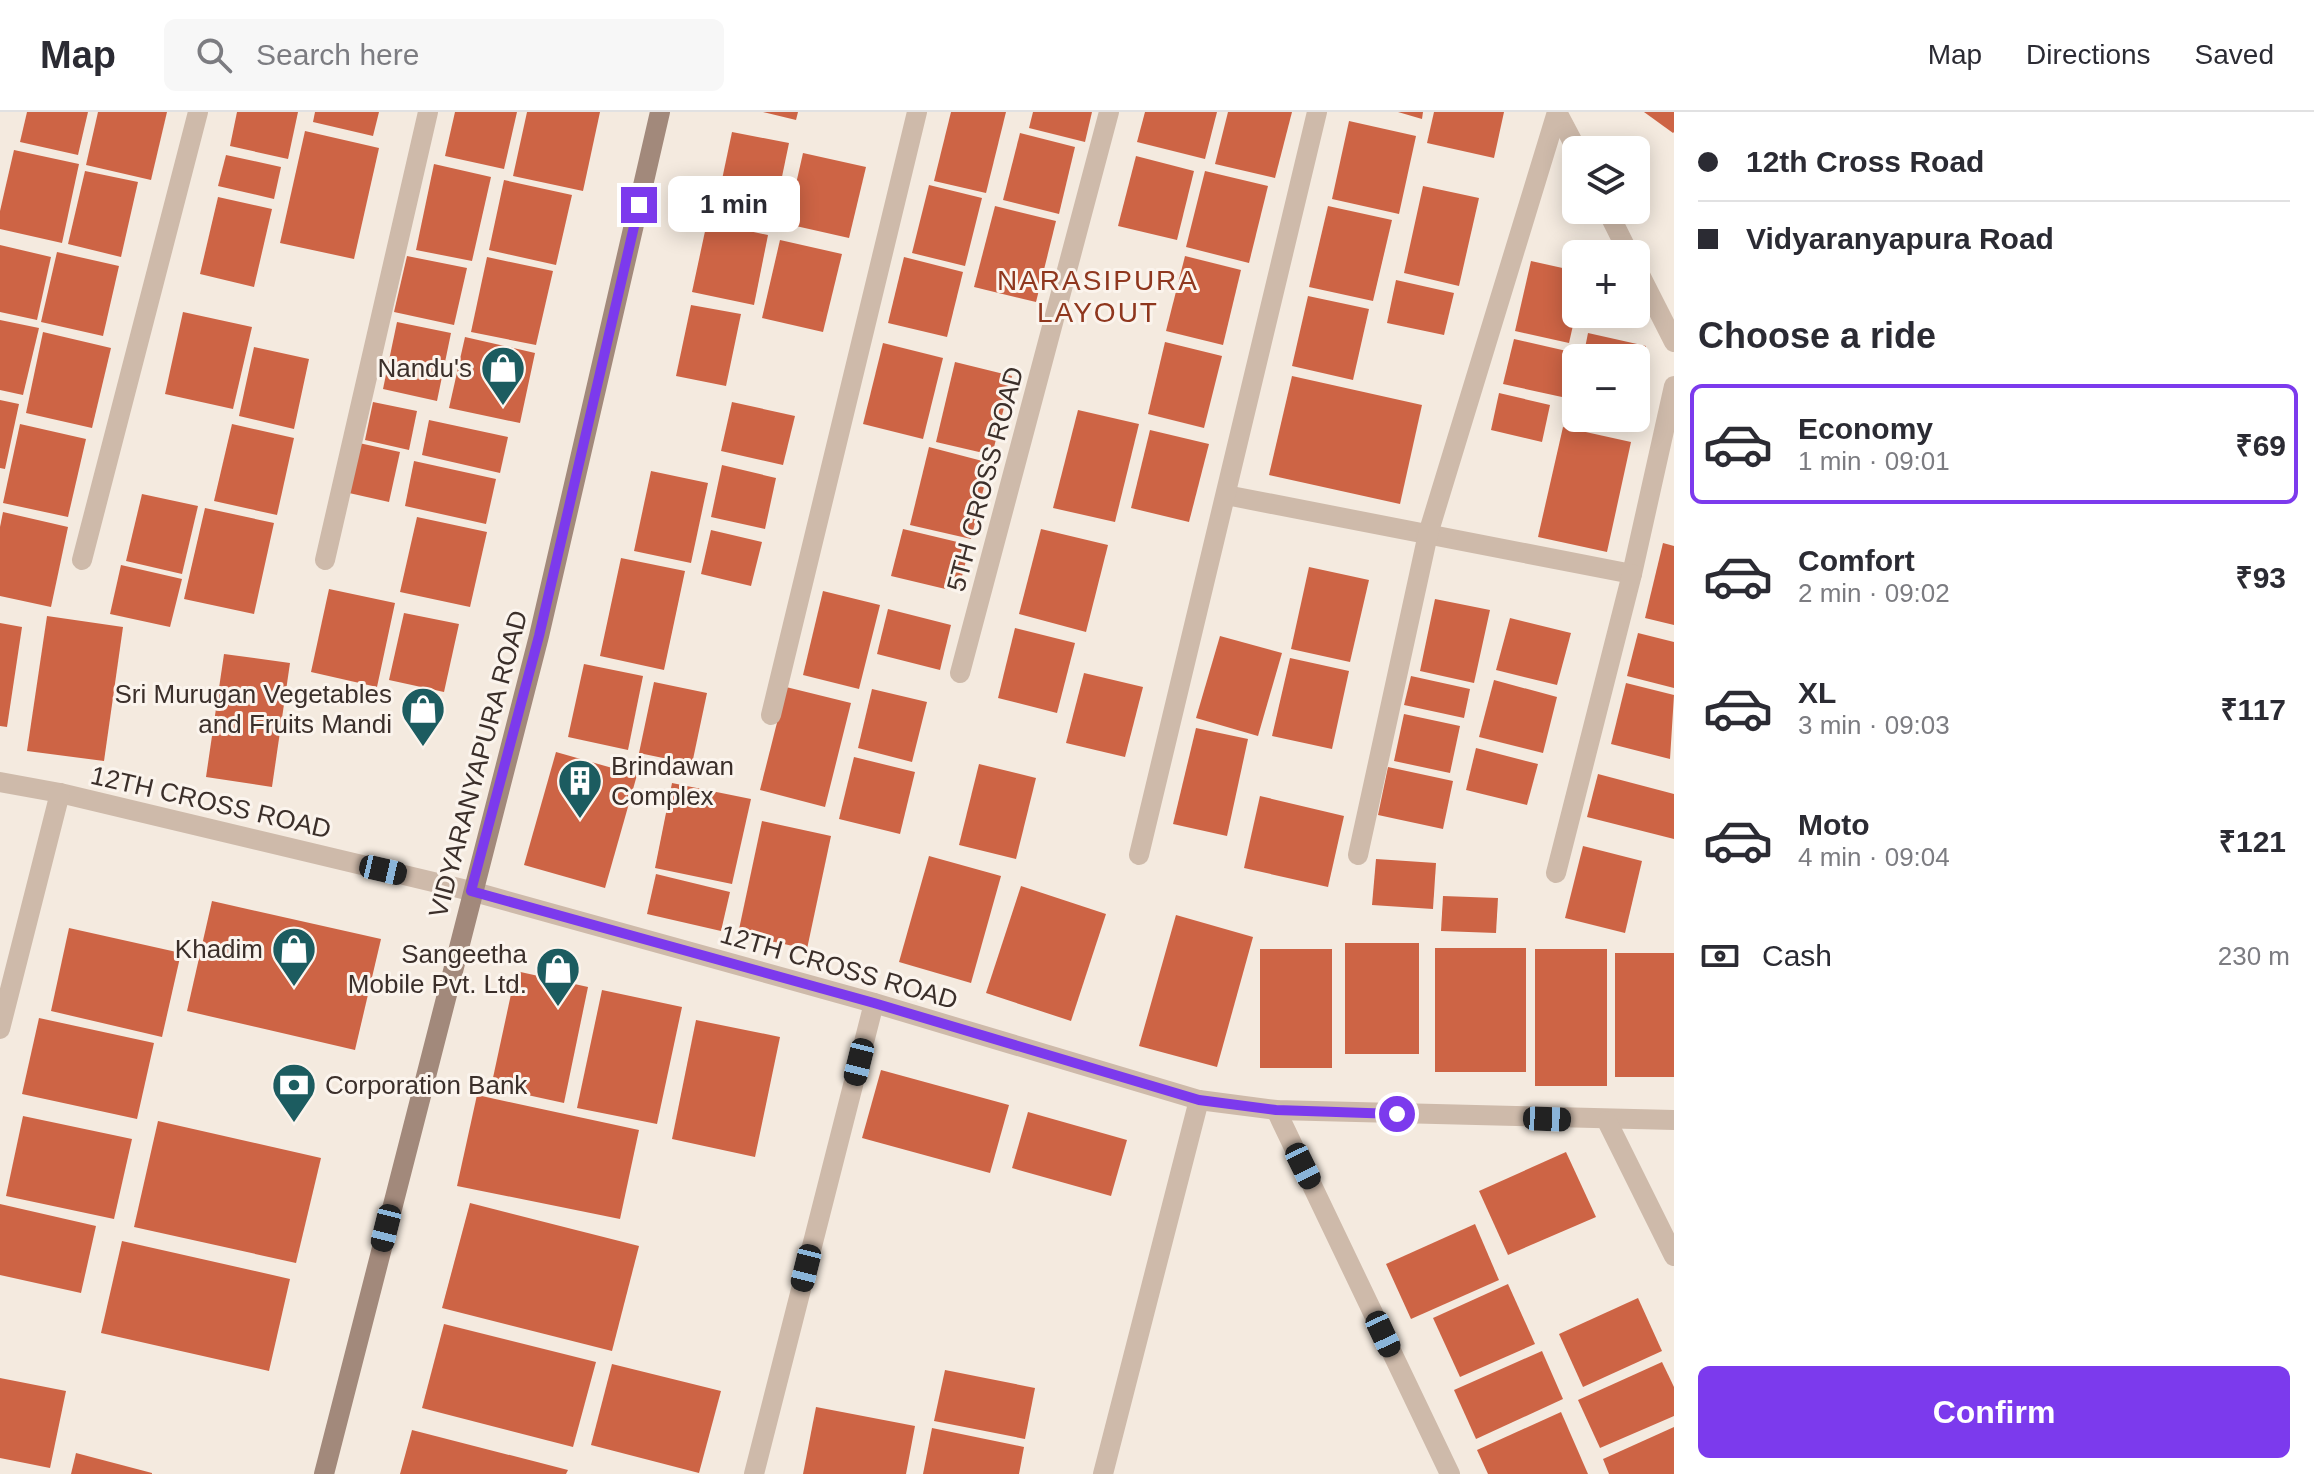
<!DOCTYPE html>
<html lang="en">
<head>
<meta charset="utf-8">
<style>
	:root { --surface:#fff; --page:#f7f7f7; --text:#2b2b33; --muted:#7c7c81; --line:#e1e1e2; --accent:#7c3aed }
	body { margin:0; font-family:Helvetica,sans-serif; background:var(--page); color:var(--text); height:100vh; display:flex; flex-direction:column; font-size:30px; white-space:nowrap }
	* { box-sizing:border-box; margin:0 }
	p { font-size:26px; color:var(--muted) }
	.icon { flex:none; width:44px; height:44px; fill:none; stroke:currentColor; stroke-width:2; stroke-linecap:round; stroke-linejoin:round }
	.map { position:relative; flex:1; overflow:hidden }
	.drawer { display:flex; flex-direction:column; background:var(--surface); width:640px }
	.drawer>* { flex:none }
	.banner { display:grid; align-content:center; height:176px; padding:0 24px; background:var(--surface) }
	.tools { position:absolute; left:1562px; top:24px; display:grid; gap:16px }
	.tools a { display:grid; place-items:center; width:88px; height:88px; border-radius:12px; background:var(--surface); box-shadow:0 4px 20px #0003; font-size:40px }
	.end { position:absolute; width:36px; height:36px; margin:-18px; border:10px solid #7c3aed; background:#fff; box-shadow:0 0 0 4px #fff }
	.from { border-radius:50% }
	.bubble { position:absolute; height:56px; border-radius:12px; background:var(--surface); box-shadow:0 4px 20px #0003; font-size:26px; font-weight:700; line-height:56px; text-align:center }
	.car { position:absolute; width:24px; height:48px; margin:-24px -12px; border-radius:10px; box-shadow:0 0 6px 2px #0007; background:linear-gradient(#222 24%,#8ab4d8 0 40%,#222 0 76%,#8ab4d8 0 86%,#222 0) }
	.banner b { display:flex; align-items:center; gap:28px; height:76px; font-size:30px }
	.banner b+b { border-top:2px solid var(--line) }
	.banner i { width:20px; height:20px; background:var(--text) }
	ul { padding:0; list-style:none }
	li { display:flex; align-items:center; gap:24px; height:120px; margin:0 16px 12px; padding:0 8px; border:4px solid transparent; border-radius:12px }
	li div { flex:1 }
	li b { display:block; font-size:30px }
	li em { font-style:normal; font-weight:700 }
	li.current { border-color:var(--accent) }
	li>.icon { width:72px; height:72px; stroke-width:1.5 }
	h2 { padding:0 24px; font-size:36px; line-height:96px }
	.pay { display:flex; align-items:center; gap:20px; height:88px; padding:0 24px; font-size:30px }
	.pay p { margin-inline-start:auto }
	.primary-button { display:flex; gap:16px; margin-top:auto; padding:16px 24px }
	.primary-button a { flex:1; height:92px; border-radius:12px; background:var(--accent); color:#fff; font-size:32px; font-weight:700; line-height:92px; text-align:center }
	header { display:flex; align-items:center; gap:48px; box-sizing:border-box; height:112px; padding:0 40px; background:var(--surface); border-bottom:2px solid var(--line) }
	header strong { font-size:38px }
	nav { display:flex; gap:44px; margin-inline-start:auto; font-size:28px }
	.search { width:560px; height:72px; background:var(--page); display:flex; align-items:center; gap:20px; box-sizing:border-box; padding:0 28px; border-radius:12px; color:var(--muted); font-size:30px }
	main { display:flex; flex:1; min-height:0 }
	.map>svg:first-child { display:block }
</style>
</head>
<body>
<header>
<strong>Map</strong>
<div class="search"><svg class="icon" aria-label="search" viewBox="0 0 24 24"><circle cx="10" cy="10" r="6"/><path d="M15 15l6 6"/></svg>Search here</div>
<nav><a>Map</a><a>Directions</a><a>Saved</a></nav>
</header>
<main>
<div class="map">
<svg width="1674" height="1362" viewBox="0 0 1674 1362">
	<rect width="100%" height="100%" fill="#f4eadf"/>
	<g fill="#cd6445">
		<polygon points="27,0 88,0 78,43 20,30"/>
		<polygon points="98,0 167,0 151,68 86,53"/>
		<polygon points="237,0 298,0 288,47 230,34"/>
		<polygon points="315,0 379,0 373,24 313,10"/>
		<polygon points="455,0 517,0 504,57 445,44"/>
		<polygon points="527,0 600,0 583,79 513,64"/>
		<polygon points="763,0 798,0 796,8"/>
		<polygon points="951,0 1006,0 986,81 934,69"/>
		<polygon points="1033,0 1092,0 1085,30 1029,16"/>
		<polygon points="1145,0 1217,0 1205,47 1137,30"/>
		<polygon points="1228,0 1292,0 1275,66 1215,52"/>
		<polygon points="1398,0 1423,0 1422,7"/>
		<polygon points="1434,0 1504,0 1494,46 1427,31"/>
		<polygon points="1644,0 1674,0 1674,20 1673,21"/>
		<polygon points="1349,9 1416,24 1399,102 1332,87"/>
		<polygon points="305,19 379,36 354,147 280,131"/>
		<polygon points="732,20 789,31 773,108 716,96"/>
		<polygon points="1020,21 1075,35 1059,102 1003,88"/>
		<polygon points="14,38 79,52 62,131 0,117 0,99"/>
		<polygon points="803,41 866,55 849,126 787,112"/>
		<polygon points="226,43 281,55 274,87 218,74"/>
		<polygon points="1136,44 1194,59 1177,128 1118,114"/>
		<polygon points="434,52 491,65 472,149 416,138"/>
		<polygon points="85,59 138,70 121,145 68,132"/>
		<polygon points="1205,59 1268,74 1249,151 1186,135"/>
		<polygon points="504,68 572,83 556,153 489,138"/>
		<polygon points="929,73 982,86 965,154 912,141"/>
		<polygon points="1423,74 1479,86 1459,174 1404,161"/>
		<polygon points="218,85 272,97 254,175 200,162"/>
		<polygon points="995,94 1056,109 1036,190 974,175"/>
		<polygon points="1328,94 1392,108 1373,189 1309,175"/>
		<polygon points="707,110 768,123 754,193 692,180"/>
		<polygon points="780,128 842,142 823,220 762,206"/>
		<polygon points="0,133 51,145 37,208 0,200"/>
		<polygon points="57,140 119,154 103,224 41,210"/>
		<polygon points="407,144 467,156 454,213 394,200"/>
		<polygon points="1185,144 1241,158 1223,233 1166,219"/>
		<polygon points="487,145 553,159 536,233 471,220"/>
		<polygon points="904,145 963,160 947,225 888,211"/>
		<polygon points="1531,149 1576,159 1576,200 1569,231 1515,219"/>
		<polygon points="1396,168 1454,181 1444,223 1387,211"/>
		<polygon points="1308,184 1369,197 1353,268 1292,254"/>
		<polygon points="691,193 741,202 726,274 676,264"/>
		<polygon points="183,200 252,215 233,297 165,282"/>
		<polygon points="0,208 39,216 23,283 0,278"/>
		<polygon points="397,210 451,221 437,289 383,277"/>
		<polygon points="43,220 111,236 92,316 26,301"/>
		<polygon points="1588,221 1646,234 1637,271 1636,246 1583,246"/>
		<polygon points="465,225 535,241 520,311 449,296"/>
		<polygon points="1514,227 1571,240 1562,285 1503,272"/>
		<polygon points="1165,230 1222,244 1204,316 1148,302"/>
		<polygon points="883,231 943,246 923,327 863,312"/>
		<polygon points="254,235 309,247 294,317 239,304"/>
		<polygon points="955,250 1012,264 992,343 936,330"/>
		<polygon points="1292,264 1422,293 1400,392 1269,363"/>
		<polygon points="1499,281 1550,293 1542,330 1491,318"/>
		<polygon points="0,288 19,292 5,357 0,356"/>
		<polygon points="373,290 417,299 409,338 365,328"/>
		<polygon points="732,290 795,304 783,353 721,339"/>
		<polygon points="1078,298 1139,312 1115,410 1053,396"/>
		<polygon points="1590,306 1629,306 1627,316"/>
		<polygon points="429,308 508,325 500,361 422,343"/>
		<polygon points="20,312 86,327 68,405 3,391"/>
		<polygon points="232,312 294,326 277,403 214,389"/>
		<polygon points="1563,315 1631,330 1607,440 1538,425"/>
		<polygon points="1150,318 1209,332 1189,410 1131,396"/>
		<polygon points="359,331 400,340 389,390 349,381"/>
		<polygon points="929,335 990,351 971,427 910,413"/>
		<polygon points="414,349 496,367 486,412 405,394"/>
		<polygon points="722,353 776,366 765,417 711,405"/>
		<polygon points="651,359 708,371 691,451 634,439"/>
		<polygon points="142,382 198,394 182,462 126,449"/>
		<polygon points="205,396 274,411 254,502 184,487"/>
		<polygon points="3,400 68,415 51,495 0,484 0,415"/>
		<polygon points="417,405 487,420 470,495 400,480"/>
		<polygon points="903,417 970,433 958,480 891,464"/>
		<polygon points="1041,417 1108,433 1086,520 1019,502"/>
		<polygon points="711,418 762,430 751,474 701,462"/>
		<polygon points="1663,431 1674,434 1674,513 1645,506"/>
		<polygon points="621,446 685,459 664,558 600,544"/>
		<polygon points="121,453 182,467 170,515 110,502"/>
		<polygon points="1309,455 1369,468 1350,550 1291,537"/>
		<polygon points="329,477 395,491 377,575 311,560"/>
		<polygon points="823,479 880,493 859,577 803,563"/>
		<polygon points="1435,487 1490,498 1474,571 1420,559"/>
		<polygon points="888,497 951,513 940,558 877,542"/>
		<polygon points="404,501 459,512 444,580 389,568"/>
		<polygon points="47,504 123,515 104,649 27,639"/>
		<polygon points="1510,506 1571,521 1557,573 1496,558"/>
		<polygon points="0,511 22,515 7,615 0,614"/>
		<polygon points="1015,516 1075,531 1057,601 998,586"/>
		<polygon points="1638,521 1674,530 1674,576 1627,564"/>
		<polygon points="1220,524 1282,541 1258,624 1196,606"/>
		<polygon points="224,542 290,551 272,675 206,665"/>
		<polygon points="1290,546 1349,559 1332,637 1272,624"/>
		<polygon points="584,552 643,564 628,638 568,625"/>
		<polygon points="1084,561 1143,575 1125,645 1066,631"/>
		<polygon points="1411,564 1470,577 1464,606 1404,593"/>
		<polygon points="1494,568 1557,585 1543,641 1479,625"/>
		<polygon points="654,570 707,581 692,652 639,641"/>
		<polygon points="1626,571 1674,583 1670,647 1611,632"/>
		<polygon points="786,575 851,591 825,695 760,678"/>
		<polygon points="872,577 927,590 912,650 858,636"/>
		<polygon points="1404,602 1460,614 1450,661 1394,649"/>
		<polygon points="1196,616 1248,627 1227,724 1173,712"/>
		<polygon points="1476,636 1538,652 1527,693 1466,678"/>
		<polygon points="556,640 637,663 605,776 524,753"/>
		<polygon points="854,645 915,660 900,722 839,707"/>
		<polygon points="979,652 1036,666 1016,747 959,733"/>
		<polygon points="1388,655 1453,669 1443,717 1378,703"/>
		<polygon points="1598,662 1674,682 1674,727 1587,705"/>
		<polygon points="672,671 751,687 732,772 655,756"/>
		<polygon points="1260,684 1344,704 1328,775 1244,756"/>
		<polygon points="762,709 831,724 807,837 738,822"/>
		<polygon points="1583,734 1642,749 1625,821 1565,806"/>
		<polygon points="929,744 1001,764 971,871 899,850"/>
		<polygon points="1376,747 1436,751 1433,797 1372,793"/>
		<polygon points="656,762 730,780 721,819 647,802"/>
		<polygon points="1021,774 1106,802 1071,909 986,881"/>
		<polygon points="1443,784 1498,786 1496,821 1441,819"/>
		<polygon points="212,789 381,827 355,938 187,899"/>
		<polygon points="1176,803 1253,825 1217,955 1139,934"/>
		<polygon points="69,816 181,841 162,925 51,899"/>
		<rect x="1345" y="831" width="74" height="111"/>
		<rect x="1435" y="836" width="91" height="124"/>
		<rect x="1260" y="837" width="72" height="119"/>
		<rect x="1535" y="837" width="72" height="137"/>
		<rect x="1615" y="841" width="59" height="124"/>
		<polygon points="516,859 588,875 564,991 491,975"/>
		<polygon points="602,878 682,895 657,1012 577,996"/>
		<polygon points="39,906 154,931 137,1007 22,982"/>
		<polygon points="696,908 780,925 755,1045 672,1027"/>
		<polygon points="881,958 1009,993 990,1061 862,1026"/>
		<polygon points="477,983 639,1018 620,1107 457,1074"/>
		<polygon points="1028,1000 1127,1028 1111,1084 1012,1056"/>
		<polygon points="23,1004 132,1027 114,1107 6,1084"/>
		<polygon points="158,1009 321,1046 296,1151 134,1115"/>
		<polygon points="1566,1040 1596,1105 1508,1143 1479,1079"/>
		<polygon points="470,1091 639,1134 612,1239 442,1196"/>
		<polygon points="0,1092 96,1114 81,1181 0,1163"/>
		<polygon points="1475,1112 1499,1168 1411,1207 1386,1152"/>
		<polygon points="122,1129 290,1167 269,1259 101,1221"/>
		<polygon points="1508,1172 1535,1232 1460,1265 1433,1206"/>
		<polygon points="1638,1186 1662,1239 1583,1275 1559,1222"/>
		<polygon points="444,1212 596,1250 573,1335 422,1296"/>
		<polygon points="1542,1239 1563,1287 1476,1327 1454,1278"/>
		<polygon points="1662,1250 1674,1275 1674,1304 1600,1336 1578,1288"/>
		<polygon points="612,1252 721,1279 699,1361 591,1333"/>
		<polygon points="945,1258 1035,1276 1025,1327 934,1309"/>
		<polygon points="0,1266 66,1279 50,1356 0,1346"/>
		<polygon points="816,1295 915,1314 906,1362 803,1362"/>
		<polygon points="1561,1300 1588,1362 1488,1362 1477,1338"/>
		<polygon points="1674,1315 1674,1362 1609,1362 1603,1347"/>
		<polygon points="932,1316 1024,1335 1019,1362 923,1362"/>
		<polygon points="412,1318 568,1358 566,1362 400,1362"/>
		<polygon points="76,1341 152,1361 152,1362 71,1362"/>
	</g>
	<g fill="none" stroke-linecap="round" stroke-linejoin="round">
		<g stroke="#cebaaa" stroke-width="20">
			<polyline points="1557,0 1577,38"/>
			<polyline points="1607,98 1629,142"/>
			<polyline points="1636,155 1674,230"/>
			<polyline points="1226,383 1632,462 1674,274"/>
			<polyline points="82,448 198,0"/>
			<polyline points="325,448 428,0"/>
			<polyline points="960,561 1109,0"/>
			<polyline points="771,603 917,0"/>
			<polyline points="0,670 60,681 471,779 874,891 1199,988 1276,998 1674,1008"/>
			<polyline points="1139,743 1317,0"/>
			<polyline points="1358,743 1428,422 1557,0"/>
			<polyline points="1556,761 1632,462"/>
			<polyline points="0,917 60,681"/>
			<polyline points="1276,998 1450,1362"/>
			<polyline points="1607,1009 1674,1144"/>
			<polyline points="754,1362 874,891"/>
			<polyline points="1103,1362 1199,988"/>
		</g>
		<polyline stroke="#a2897b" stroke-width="20" points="324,1362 539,524 660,0"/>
	</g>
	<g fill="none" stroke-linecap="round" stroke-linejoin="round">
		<polyline stroke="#7c3aed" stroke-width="10" points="639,93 539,524 471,779 874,891 1199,988 1276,998 1397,1002"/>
	</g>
	<defs>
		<g id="shop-pin" transform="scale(2.3)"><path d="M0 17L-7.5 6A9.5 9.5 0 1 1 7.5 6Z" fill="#1c5c60" stroke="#fbf4ed"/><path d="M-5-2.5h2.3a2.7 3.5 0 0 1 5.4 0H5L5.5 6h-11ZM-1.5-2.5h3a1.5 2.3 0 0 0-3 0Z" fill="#fff"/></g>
		<g id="building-pin" transform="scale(2.3)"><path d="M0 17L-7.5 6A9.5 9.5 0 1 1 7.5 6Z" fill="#1c5c60" stroke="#fbf4ed"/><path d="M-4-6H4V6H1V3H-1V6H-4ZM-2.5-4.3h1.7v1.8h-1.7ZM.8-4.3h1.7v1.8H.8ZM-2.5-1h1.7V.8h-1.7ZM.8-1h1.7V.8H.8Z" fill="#fff"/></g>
		<g id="bank-pin" transform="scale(2.3)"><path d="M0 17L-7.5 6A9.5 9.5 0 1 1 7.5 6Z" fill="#1c5c60" stroke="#fbf4ed"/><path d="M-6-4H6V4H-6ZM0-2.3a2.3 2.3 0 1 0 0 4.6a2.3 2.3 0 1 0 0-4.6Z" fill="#fff"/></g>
	</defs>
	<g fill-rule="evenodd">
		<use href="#shop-pin" x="503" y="256"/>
		<use href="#shop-pin" x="423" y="597"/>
		<use href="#building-pin" x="580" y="669"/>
		<use href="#shop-pin" x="294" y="837"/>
		<use href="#shop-pin" x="558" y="857"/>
		<use href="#bank-pin" x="294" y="973"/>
	</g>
	<g text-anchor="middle" stroke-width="6" stroke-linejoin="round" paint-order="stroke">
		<g font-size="26" fill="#3b2f2a" stroke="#fbf4ed" text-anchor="end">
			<text x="472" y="265">Nandu's</text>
			<text x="392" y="591">Sri Murugan Vegetables<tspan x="392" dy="30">and Fruits Mandi</tspan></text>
			<text x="611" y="663" text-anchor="start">Brindawan<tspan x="611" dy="30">Complex</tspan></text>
			<text x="263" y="846">Khadim</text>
			<text x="527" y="851">Sangeetha<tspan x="527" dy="30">Mobile Pvt. Ltd.</tspan></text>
			<text x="325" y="982" text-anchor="start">Corporation Bank</text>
		</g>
		<g font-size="26" fill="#3b2f2a" stroke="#fbf4ed">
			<text transform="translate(985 367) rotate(-75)" y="9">5TH CROSS ROAD</text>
			<text transform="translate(478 652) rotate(-75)" y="9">VIDYARANYAPURA ROAD</text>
			<text transform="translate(211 690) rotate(13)" y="9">12TH CROSS ROAD</text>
			<text transform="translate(839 855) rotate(16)" y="9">12TH CROSS ROAD</text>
		</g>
		<g font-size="28" letter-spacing="2" fill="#8f371e" stroke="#fbf4ed">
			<text x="1098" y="178">NARASIPURA<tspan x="1098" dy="32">LAYOUT</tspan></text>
		</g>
	</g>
</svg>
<div class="tools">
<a><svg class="icon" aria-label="layers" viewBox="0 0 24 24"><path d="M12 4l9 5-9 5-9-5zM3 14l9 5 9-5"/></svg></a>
<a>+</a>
<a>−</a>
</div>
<i class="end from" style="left:1397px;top:1002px"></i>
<i class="end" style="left:639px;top:93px"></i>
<div class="bubble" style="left:668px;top:64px;width:132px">1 min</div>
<i class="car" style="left:383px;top:758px;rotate:103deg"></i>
<i class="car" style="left:859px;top:950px;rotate:194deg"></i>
<i class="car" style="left:1547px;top:1007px;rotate:92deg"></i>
<i class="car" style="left:1303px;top:1054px;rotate:154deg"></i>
<i class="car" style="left:386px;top:1116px;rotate:194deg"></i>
<i class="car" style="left:806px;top:1156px;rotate:194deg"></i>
<i class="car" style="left:1383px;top:1222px;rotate:155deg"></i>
</div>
<section class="drawer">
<div class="banner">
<b><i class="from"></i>12th Cross Road</b>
<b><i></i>Vidyaranyapura Road</b>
</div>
<h2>Choose a ride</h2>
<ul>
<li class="current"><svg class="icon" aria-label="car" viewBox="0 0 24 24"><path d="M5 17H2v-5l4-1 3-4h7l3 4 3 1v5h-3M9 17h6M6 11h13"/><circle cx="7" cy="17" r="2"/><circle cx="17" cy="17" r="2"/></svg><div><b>Economy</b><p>1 min · 09:01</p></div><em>₹69</em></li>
<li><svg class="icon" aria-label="car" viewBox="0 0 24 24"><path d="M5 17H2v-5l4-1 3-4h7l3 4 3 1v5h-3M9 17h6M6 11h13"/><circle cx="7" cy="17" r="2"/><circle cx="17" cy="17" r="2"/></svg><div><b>Comfort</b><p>2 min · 09:02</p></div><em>₹93</em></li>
<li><svg class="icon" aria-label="car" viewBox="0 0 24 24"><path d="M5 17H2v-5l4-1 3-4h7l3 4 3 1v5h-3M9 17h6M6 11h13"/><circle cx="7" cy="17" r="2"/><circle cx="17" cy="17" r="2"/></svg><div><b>XL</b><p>3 min · 09:03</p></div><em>₹117</em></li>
<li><svg class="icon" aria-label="car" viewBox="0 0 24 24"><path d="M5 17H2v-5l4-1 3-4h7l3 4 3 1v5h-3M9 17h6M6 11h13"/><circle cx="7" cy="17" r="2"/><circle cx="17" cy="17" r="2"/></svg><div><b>Moto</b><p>4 min · 09:04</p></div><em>₹121</em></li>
</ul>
<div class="pay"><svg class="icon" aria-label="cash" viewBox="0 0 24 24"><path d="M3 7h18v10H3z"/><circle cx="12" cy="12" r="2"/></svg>Cash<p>230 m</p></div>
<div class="primary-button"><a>Confirm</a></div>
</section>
</main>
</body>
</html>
